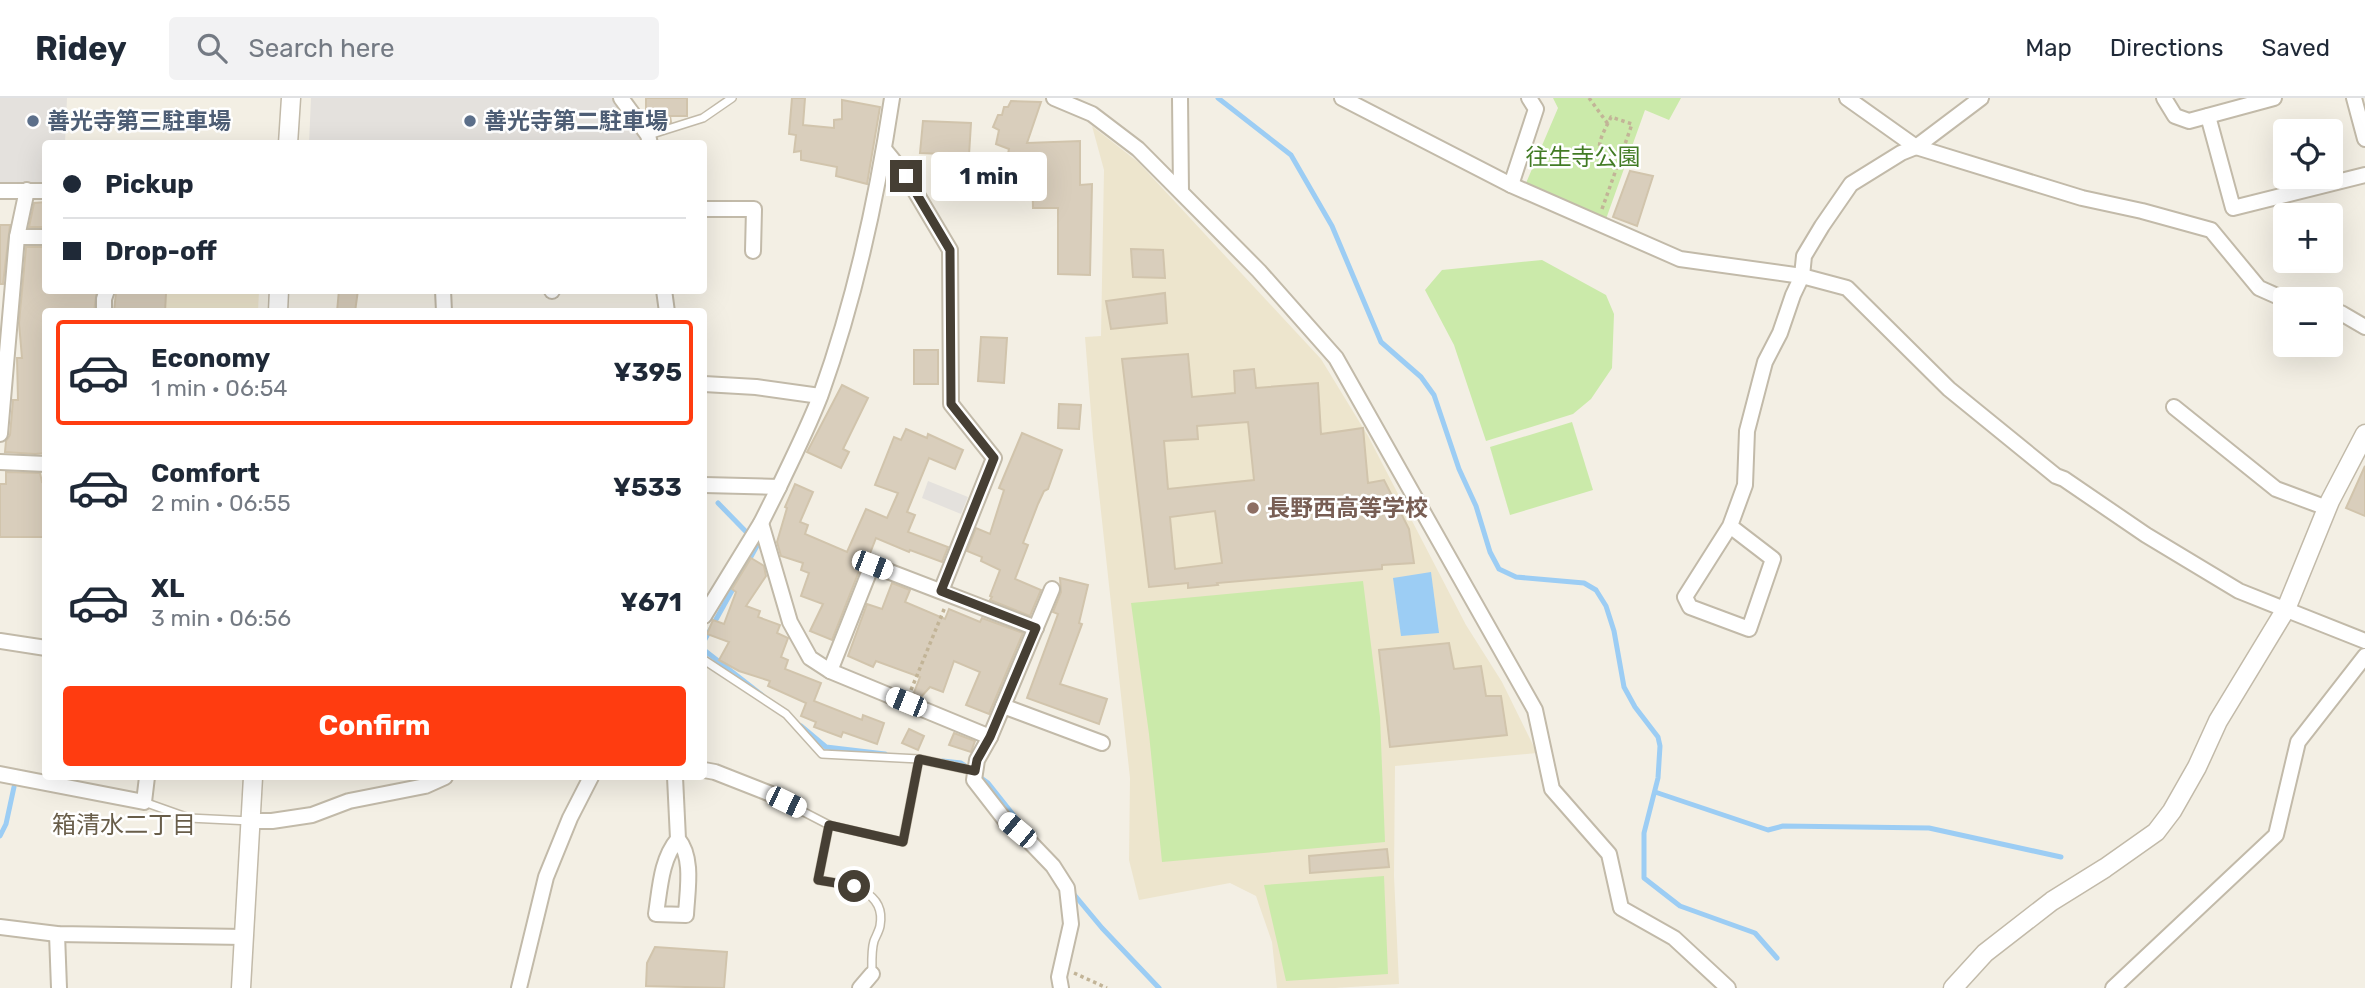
<!DOCTYPE html>
<html lang="en">
<head>
<meta charset="utf-8">
<style>
	:root { --surface:#fff; --page:#f2f2f3; --text:#1f2937; --muted:#747a83; --line:#e0e1e3; --accent:#ff3c10 }
	body { margin:0; font-family:Rubik,"Noto Sans JP",sans-serif; background:var(--page); color:var(--text); height:100vh; display:flex; flex-direction:column; font-size:26px; white-space:nowrap }
	* { box-sizing:border-box; margin:0 }
	p { font-size:23px; color:var(--muted) }
	.icon { flex:none; width:38px; height:38px; fill:none; stroke:currentColor; stroke-width:2; stroke-linecap:round; stroke-linejoin:round }
	.map { position:relative; flex:1; overflow:hidden }
	.panel { position:absolute; left:42px; top:210px; width:665px; height:472px; display:flex; flex-direction:column; background:var(--surface); border-radius:7px; box-shadow:0 7px 28px #0002 }
	.panel>* { flex:none }
	.top-card { position:absolute; left:42px; top:42px; width:665px; height:154px; border-radius:7px; box-shadow:0 7px 28px #0002; display:grid; align-content:center; height:154px; padding:0 21px; background:var(--surface) }
	.buttons { position:absolute; left:2273px; top:21px; display:grid; gap:14px }
	.buttons a { display:grid; place-items:center; width:70px; height:70px; border-radius:7px; background:var(--surface); box-shadow:0 7px 28px #0002; font-size:35px }
	.end { position:absolute; width:32px; height:32px; margin:-16px; border:9px solid #463f34; background:#fff; box-shadow:0 0 0 4px #fff }
	.from { border-radius:50% }
	.bubble { position:absolute; height:49px; border-radius:7px; background:var(--surface); box-shadow:0 7px 28px #0002; font-size:23px; font-weight:700; line-height:49px; text-align:center }
	.car { position:absolute; width:21px; height:42px; margin:-21px -10px; border-radius:9px; box-shadow:0 0 5px 2px #0007; background:linear-gradient(#fff 24%,#345 0 40%,#fff 0 76%,#345 0 86%,#fff 0) }
	.top-card b { display:flex; align-items:center; gap:24px; height:66px; font-size:26px }
	.top-card b+b { border-top:2px solid var(--line) }
	.top-card i { width:18px; height:18px; background:var(--text) }
	ul { padding:12px 0 0; list-style:none }
	li { display:flex; align-items:center; gap:21px; height:105px; margin:0 14px 10px; padding:0 7px; border:4px solid transparent; border-radius:7px }
	li div { flex:1 }
	li b { display:block; font-size:26px }
	li em { font-style:normal; font-weight:700 }
	li.current { border-color:var(--accent) }
	li>.icon { width:63px; height:63px; stroke-width:1.5 }
	.cta { display:flex; gap:14px; margin-top:auto; padding:14px 21px }
	.cta a { flex:1; height:80px; border-radius:7px; background:var(--accent); color:#fff; font-size:28px; font-weight:700; line-height:80px; text-align:center }
	header { display:flex; align-items:center; gap:42px; box-sizing:border-box; height:98px; padding:0 35px; background:var(--surface); border-bottom:2px solid var(--line) }
	header strong { font-size:33px }
	nav { display:flex; gap:38px; margin-inline-start:auto; font-size:24px }
	.search { width:490px; height:63px; background:var(--page); display:flex; align-items:center; gap:18px; box-sizing:border-box; padding:0 24px; border-radius:7px; color:var(--muted); font-size:26px }
	.map>svg:first-child { display:block }
</style>
</head>
<body>
<header>
<strong>Ridey</strong>
<div class="search"><svg class="icon" aria-label="search" viewBox="0 0 24 24"><circle cx="10" cy="10" r="6"/><path d="M15 15l6 6"/></svg>Search here</div>
<nav><a>Map</a><a>Directions</a><a>Saved</a></nav>
</header>
<div class="map">
<svg width="2365" height="890" viewBox="0 0 2365 890">
	<rect width="100%" height="100%" fill="#f3efe4"/>
	<g fill="#ede5cd">
		<polygon points="1092,28 1138,64 1321,261 1368,338 1466,527 1502,584 1537,655 1395,668 1394,778 1399,886 1335,890 1277,890 1272,844 1256,798 1230,785 1139,802 1129,762 1130,680 1093,340 1085,239 1101,238 1104,72"/>
		<polygon points="142,193 259,193 258,213 141,214"/>
	</g>
	<g fill="#cbeaaa">
		<polygon points="1553,0 1681,0 1669,22 1645,12 1606,121 1523,92 1558,10"/>
		<polygon points="1542,162 1606,197 1614,216 1612,270 1591,301 1573,316 1486,343 1454,247 1425,192 1442,172"/>
		<polygon points="1572,324 1593,392 1510,417 1490,349"/>
		<polygon points="1363,483 1380,619 1385,744 1162,764 1149,636 1131,505"/>
		<polygon points="1384,778 1388,876 1286,883 1264,787"/>
	</g>
	<g fill="#e4e1dd">
		<polygon points="0,0 67,0 65,45 46,46 45,84 0,86"/>
		<polygon points="311,0 616,0 643,45 309,46"/>
		<polygon points="928,383 968,399 961,416 922,400"/>
	</g>
	<polygon fill="#9ccdf4" points="1431,474 1439,535 1401,538 1393,480"/>
	<g fill="none" stroke-linecap="round" stroke-linejoin="round">
		<g stroke="#9ccdf4" stroke-width="5">
			<polyline points="1218,0 1291,57 1332,128 1381,244 1421,279 1434,297 1459,371 1476,408 1490,454 1499,471 1516,479 1584,485 1596,492 1606,508 1614,533 1624,589 1635,609 1658,639 1660,648 1658,680 1644,735 1644,780 1680,808 1755,835 1777,860"/>
			<polyline points="704,543 758,446 718,405"/>
			<polyline points="704,552 763,598"/>
			<polyline points="801,628 826,649 885,656"/>
			<polyline points="943,663 961,665 967,669"/>
			<polyline points="977,677 988,685 1026,733"/>
			<polyline points="1655,694 1768,732 1783,728 1929,730 2061,759"/>
			<polyline points="0,738 6,726 14,689"/>
			<polyline points="1072,794 1102,830 1159,890"/>
		</g>
	</g>
	<g fill="#d9cebc" stroke="#d1c4ac" stroke-width="2" fill-rule="evenodd">
		<polygon points="646,0 687,0 687,18 670,18 671,24 654,28 646,19"/>
		<polygon points="792,0 805,0 803,27 834,30 834,22 842,21 842,2 880,9 867,86 836,78 837,69 801,62 801,53 794,54 796,37 789,36"/>
		<polygon points="1011,3 1041,4 1027,45 1080,43 1080,87 1092,86 1090,177 1058,176 1058,110 1033,110 1032,65 1006,65 1009,51 996,46 999,32 993,29 998,17 1002,17 1004,9 1008,9"/>
		<polygon points="923,23 971,25 969,57 920,55"/>
		<polygon points="1630,73 1653,78 1637,128 1613,119"/>
		<polygon points="46,104 46,129 29,129 34,105"/>
		<polygon points="0,127 10,127 3,186 0,186"/>
		<polygon points="26,149 46,149 46,192 97,192 94,214 46,214 46,355 35,356 5,354 6,343 10,337 13,302 18,302 17,260 22,260 19,225"/>
		<polygon points="1131,151 1163,152 1165,180 1133,179"/>
		<polygon points="339,192 358,192 355,214 337,214"/>
		<polygon points="129,193 166,195 165,214 114,214 116,194 129,195"/>
		<polygon points="1165,195 1167,225 1111,231 1106,203"/>
		<polygon points="981,239 1007,240 1004,285 978,283"/>
		<rect x="914" y="252" width="24" height="34"/>
		<path d="M1188,256l4,43 43,-4 -1,-22 20,-2 2,19 62,-5 3,51 42,-6 5,55 16,-3 25,49 5,34 -32,2v4l-165,14 1,2 -30,3v-5l-39,4 -27,-228zM1248,324l6,58 -86,9 -4,-48 34,-2 -1,-13zM1215,413l7,52 -47,6 -5,-52z"/>
		<polygon points="842,287 868,300 843,351 849,354 841,370 807,354"/>
		<polygon points="1059,306 1081,307 1079,331 1058,330"/>
		<polygon points="906,331 927,340 928,336 963,352 955,371 929,360 907,414 915,417 908,434 948,449 942,464 910,452 909,454 876,440 869,458 863,463 832,542 810,533 823,506 801,498 809,475 801,472 803,465 781,458 777,444 787,410 785,409 795,386 813,394 800,424 808,427 805,436 847,454 866,411 887,420 898,395 875,387 894,339 901,342"/>
		<polygon points="1022,335 1062,352 1048,391 1044,393 1038,406 1023,445 1028,447 1015,481 1041,492 1030,518 990,502 992,499 990,498 1000,472 981,463 982,459 967,453 976,430 990,436 1004,392 999,390"/>
		<polygon points="2365,368 2365,418 2346,410"/>
		<polygon points="6,374 40,375 42,384 46,383 46,439 0,439 0,386 6,386"/>
		<polygon points="751,460 764,468 766,478 746,508 760,513 758,519 780,527 777,535 788,540 781,559 788,562 785,571 821,585 814,603 862,622 863,617 884,625 877,646 843,634 841,639 814,629 816,624 801,618 806,605 768,588 770,583 739,573 719,562 729,544 707,536 713,522 724,526 736,494 732,491"/>
		<polygon points="1060,480 1088,487 1079,525 1082,526 1060,586 1107,601 1099,626 1027,600 1058,516 1053,514 1061,494"/>
		<polygon points="892,485 910,492 905,504 945,521 949,511 980,524 982,520 1023,535 989,616 966,607 980,574 954,563 943,594 930,589 920,600 913,597 920,579 876,563 873,569 848,558 867,506 882,511"/>
		<polygon points="1449,545 1454,571 1481,568 1486,598 1501,598 1507,637 1390,649 1379,552"/>
		<polygon points="909,631 924,638 918,652 902,645"/>
		<polygon points="954,635 975,643 971,654 949,647"/>
		<polygon points="1387,751 1389,769 1310,775 1309,758"/>
		<polygon points="655,849 727,854 724,890 646,888 647,865"/>
	</g>
	<g fill="none" stroke-linecap="round" stroke-linejoin="round">
		<g stroke="#c2baa9" stroke-width="10">
			<g id="service">
				<polyline points="649,37 703,20 732,0"/>
				<polyline points="704,562 786,616 822,656 919,661 975,673"/>
				<polyline points="771,697 829,727 903,744 919,661"/>
				<polyline points="144,704 189,720 251,723"/>
				<path d="M829,727l-11,55c26,4 69,8 62,46 -1,5 -4,10 -6,15 -3,10 -2,23 -2,33"/>
			</g>
		</g>
		<g stroke="#c2baa9" stroke-width="18">
			<g id="minor">
				<polyline points="621,0 648,37 650,46"/>
				<polyline points="1054,0 1092,16 1138,51 1259,173 1336,260 1535,612 1552,691 1609,756 1621,810 1674,840 1728,890"/>
				<polyline points="1180,0 1181,93"/>
				<polyline points="1342,0 1511,87 1680,161 1802,178 1847,190 1949,291 2056,378 2064,381 2146,437 2239,493 2365,543"/>
				<polyline points="1847,0 1916,49 2082,100 2142,113 2211,132 2259,190 2286,202"/>
				<polyline points="2164,0 2175,18 2189,23 2274,0"/>
				<polyline points="2354,0 2365,41"/>
				<polyline points="2208,18 2233,110 2365,77"/>
				<polyline points="884,51 906,78 950,152 951,306 994,360 941,493"/>
				<polyline points="1511,87 1536,11 1529,0"/>
				<polyline points="0,93 46,93"/>
				<polyline points="704,111 754,111 753,153"/>
				<polyline points="17,139 46,139"/>
				<polyline points="443,192 444,214"/>
				<polyline points="552,192 552,193"/>
				<polyline points="664,192 667,214"/>
				<polyline points="2331,213 2341,215 2365,229"/>
				<polyline points="104,214 104,201 107,192"/>
				<polyline points="704,286 756,289 820,298"/>
				<polyline points="2174,309 2276,391 2327,410"/>
				<polyline points="0,336 17,139 27,92"/>
				<polyline points="0,364 46,366"/>
				<path d="M704,387l75,2c14,-30 30,-61 42,-93 34,-95 56,-196 71,-296"/>
				<polyline points="761,425 790,524 810,560 830,573 990,639 977,662 974,682 1005,722 1028,742 1053,768 1067,790 1071,826 1059,879 1061,890"/>
				<polyline points="1730,428 1773,461 1749,531 1690,509 1685,499 1730,428 1745,387 1747,333 1760,283 1765,264 1780,235 1793,197 1802,178 1804,158 1822,128 1851,86 1901,55 1916,49 1981,0"/>
				<polyline points="704,518 761,425 779,389"/>
				<polyline points="0,543 46,550"/>
				<polyline points="830,573 872,467 1036,530"/>
				<polyline points="1003,608 1102,645"/>
				<polyline points="990,639 1052,491"/>
				<polyline points="704,672 715,674 771,696"/>
				<polyline points="0,676 144,704 147,679"/>
				<path d="M675,679l3,62c16,19 9,53 8,76l-30,-1c4,-26 5,-55 22,-75"/>
				<polyline points="251,723 272,723 312,717 349,703 425,688 445,679"/>
				<polyline points="0,829 57,836 244,839"/>
				<polyline points="57,836 59,890"/>
				<polyline points="519,890 546,779 570,720 591,679"/>
				<polyline points="860,890 872,876"/>
				<polyline points="2113,890 2276,737 2298,644 2365,558"/>
			</g>
		</g>
		<g stroke="#c2baa9" stroke-width="21">
			<g id="tertiary">
				<polyline points="288,46 291,0"/>
				<polyline points="278,214 279,192"/>
				<polyline points="241,890 253,679"/>
				<polyline points="1953,890 1985,855 2052,803 2105,770 2156,734 2172,713 2197,669 2218,623 2286,511 2330,403 2365,336"/>
			</g>
		</g>
		<g stroke="#c2b497" stroke-width="3.5" stroke-dasharray="3.5 3.5" stroke-linecap="butt">
			<polyline points="1589,0 1608,26"/>
			<path d="M1602,111c10,-28 20,-56 30,-85l-21,-7c-8,17 -20,33 -3,47l11,-3"/>
			<polyline points="911,592 945,509"/>
			<polyline points="1074,875 1107,890"/>
		</g>
		<use href="#service" stroke="#fff" stroke-width="7"/>
		<use href="#minor" stroke="#fff" stroke-width="14"/>
		<use href="#tertiary" stroke="#fff" stroke-width="18"/>
	</g>
	<g fill="none" stroke-linecap="round" stroke-linejoin="round">
		<polyline stroke="#463f34" stroke-width="9" points="854,788 818,782 829,727 903,744 919,661 975,673 977,662 990,639 1036,530 941,493 994,360 951,306 950,152 906,78"/>
	</g>
	<g fill="#5c6f8a" stroke="#fff" stroke-width="2.5">
		<circle cx="33" cy="23" r="7"/>
		<circle cx="470" cy="23" r="7"/>
	</g>
	<circle fill="#8d6e63" stroke="#fff" stroke-width="2.5" cx="1253" cy="410" r="7"/>
	<g text-anchor="middle" stroke-width="5" stroke-linejoin="round" paint-order="stroke">
		<g font-size="23" font-weight="bold" fill="#4e5e75" stroke="#fff" text-anchor="start">
			<text x="47" y="31">善光寺第三駐車場</text>
			<text x="484" y="31">善光寺第二駐車場</text>
		</g>
		<g font-size="23" fill="#427b24" stroke="#fff">
			<text x="1583" y="67">往生寺公園</text>
		</g>
		<g font-size="23" font-weight="bold" fill="#785e54" stroke="#fff" text-anchor="start">
			<text x="1267" y="418">長野西高等学校</text>
		</g>
		<g font-size="24" fill="#695e4a" stroke="#fff">
			<text x="124" y="735">箱清水二丁目</text>
		</g>
	</g>
</svg>
<div class="buttons">
<a><svg class="icon" aria-label="locate" viewBox="0 0 24 24"><circle cx="12" cy="12" r="6"/><path d="M12 2v4M12 18v4M2 12h4M18 12h4"/></svg></a>
<a>+</a>
<a>−</a>
</div>
<i class="end from" style="left:854px;top:788px"></i>
<i class="end" style="left:906px;top:78px"></i>
<div class="bubble" style="left:931px;top:54px;width:116px">1 min</div>
<i class="car" style="left:872px;top:467px;rotate:111deg"></i>
<i class="car" style="left:906px;top:604px;rotate:292deg"></i>
<i class="car" style="left:786px;top:704px;rotate:116deg"></i>
<i class="car" style="left:1017px;top:732px;rotate:310deg"></i>
<div class="top-card">
<b><i class="from"></i>Pickup</b>
<b><i></i>Drop-off</b>
</div>
<section class="panel">
<ul>
<li class="current"><svg class="icon" aria-label="car" viewBox="0 0 24 24"><path d="M5 17H2v-5l4-1 3-4h7l3 4 3 1v5h-3M9 17h6M6 11h13"/><circle cx="7" cy="17" r="2"/><circle cx="17" cy="17" r="2"/></svg><div><b>Economy</b><p>1 min · 06:54</p></div><em>¥395</em></li>
<li><svg class="icon" aria-label="car" viewBox="0 0 24 24"><path d="M5 17H2v-5l4-1 3-4h7l3 4 3 1v5h-3M9 17h6M6 11h13"/><circle cx="7" cy="17" r="2"/><circle cx="17" cy="17" r="2"/></svg><div><b>Comfort</b><p>2 min · 06:55</p></div><em>¥533</em></li>
<li><svg class="icon" aria-label="car" viewBox="0 0 24 24"><path d="M5 17H2v-5l4-1 3-4h7l3 4 3 1v5h-3M9 17h6M6 11h13"/><circle cx="7" cy="17" r="2"/><circle cx="17" cy="17" r="2"/></svg><div><b>XL</b><p>3 min · 06:56</p></div><em>¥671</em></li>
</ul>
<div class="cta"><a>Confirm</a></div>
</section>
</div>
</body>
</html>
